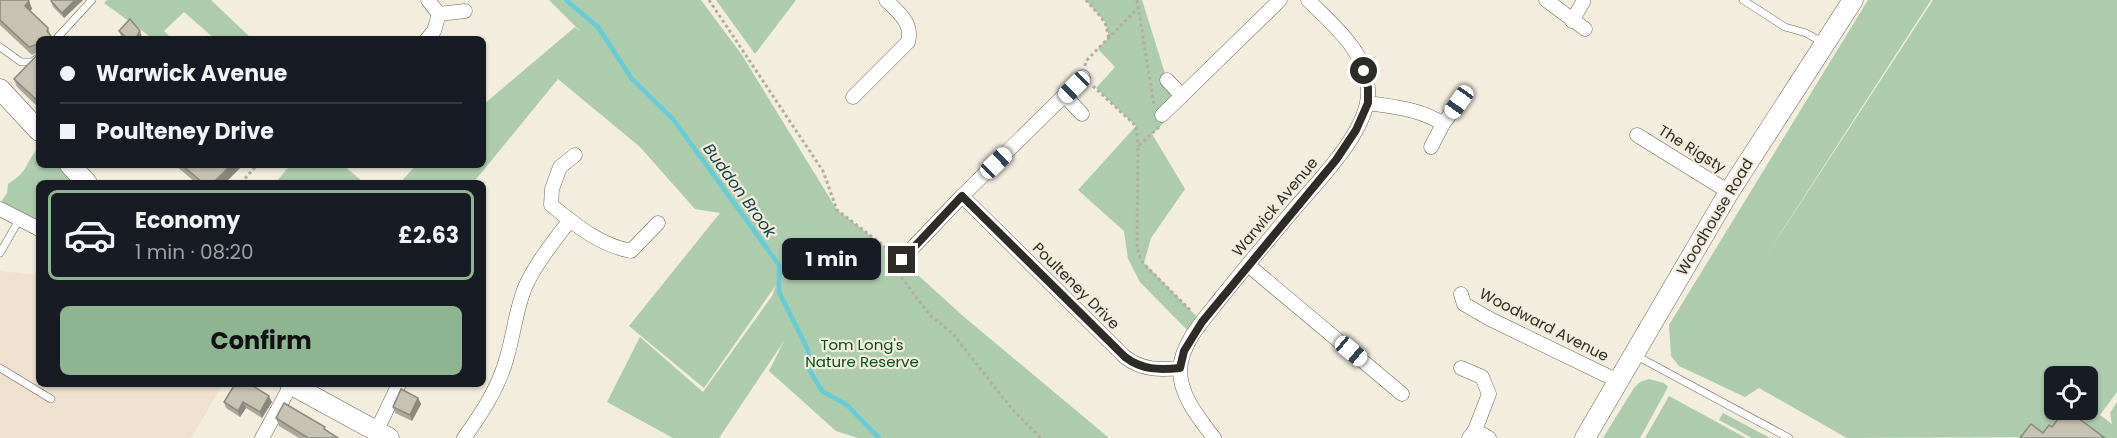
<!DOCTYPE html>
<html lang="en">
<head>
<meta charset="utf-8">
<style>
	:root { --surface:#171b24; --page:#242831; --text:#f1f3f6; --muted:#9ea1a6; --line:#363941; --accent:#8cb590 }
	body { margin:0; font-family:Poppins,sans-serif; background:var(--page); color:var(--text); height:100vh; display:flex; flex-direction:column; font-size:22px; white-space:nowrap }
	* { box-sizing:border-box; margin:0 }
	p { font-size:20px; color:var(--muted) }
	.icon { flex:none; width:33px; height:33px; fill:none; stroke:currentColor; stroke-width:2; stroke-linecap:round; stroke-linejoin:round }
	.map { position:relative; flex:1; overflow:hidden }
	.sheet { position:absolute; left:36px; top:180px; width:450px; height:207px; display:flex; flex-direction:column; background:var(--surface); border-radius:9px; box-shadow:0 2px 4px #0004 }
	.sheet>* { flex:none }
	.hud { position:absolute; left:36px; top:36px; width:450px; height:132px; border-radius:9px; box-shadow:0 2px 4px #0004; display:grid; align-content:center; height:132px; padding:0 24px; background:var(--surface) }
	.fabs { position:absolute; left:2044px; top:366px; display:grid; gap:12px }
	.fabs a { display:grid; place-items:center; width:54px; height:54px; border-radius:9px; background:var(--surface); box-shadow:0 2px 4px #0004; font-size:30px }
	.end { position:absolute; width:27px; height:27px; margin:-14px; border:8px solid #2e2c26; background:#fff; box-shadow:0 0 0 3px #fff }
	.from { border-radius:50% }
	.bubble { position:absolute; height:42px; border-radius:9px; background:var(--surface); box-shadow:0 2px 4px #0004; font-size:20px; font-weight:700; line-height:42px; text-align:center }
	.car { position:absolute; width:18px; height:36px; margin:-18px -9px; border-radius:8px; box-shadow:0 0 4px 2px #0007; background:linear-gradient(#fff 24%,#345 0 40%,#fff 0 76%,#345 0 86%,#fff 0) }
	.hud b { display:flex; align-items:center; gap:21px; height:57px; font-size:22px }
	.hud b+b { border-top:2px solid var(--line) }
	.hud i { width:15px; height:15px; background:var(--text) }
	ul { padding:10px 0 0; list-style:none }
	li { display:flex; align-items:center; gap:18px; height:90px; margin:0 12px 9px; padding:0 12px; border:3px solid transparent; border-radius:9px }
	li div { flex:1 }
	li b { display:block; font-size:22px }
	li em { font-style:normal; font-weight:700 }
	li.current { border-color:var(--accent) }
	li>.icon { width:54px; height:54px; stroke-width:1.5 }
	.action { display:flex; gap:12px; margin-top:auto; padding:12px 24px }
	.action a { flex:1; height:69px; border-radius:9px; background:var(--accent); color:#111; font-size:24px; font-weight:700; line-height:69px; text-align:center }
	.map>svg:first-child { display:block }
</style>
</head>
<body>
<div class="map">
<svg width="2117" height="438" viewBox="0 0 2117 438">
	<rect width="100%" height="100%" fill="#f2eddd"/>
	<polygon fill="#f0e0ce" points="0,271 39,275 39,384 223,384 191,438 0,438"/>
	<g fill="#acccac" fill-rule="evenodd">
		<polygon points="107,0 211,0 252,39 215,39 184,12 164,31 172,39 146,39 148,35 104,3"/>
		<polygon points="549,0 701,0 742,55 837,210 898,257 963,316 1109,438 858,438 836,431 769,371 784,341 719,438 673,438 607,402 640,337 703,392 772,296 776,285 704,388 629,326 720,213 695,209 640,147 558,79 473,183 400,183 416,165 483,165 483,105 575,27 582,33"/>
		<polygon points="716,0 796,0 755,54"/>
		<polygon points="1086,0 1142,0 1167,80 1182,96 1162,115 1167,120 1152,134 1185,189 1151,238 1144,263 1202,322 1193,336 1140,282 1128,259 1124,231 1078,190 1136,126 1096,88 1115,67 1098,49 1109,37 1105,22"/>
		<path d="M1868,0h63l-171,265 173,-265h184v392l-17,23 12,9 -2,-11 7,-11v36h-15l-34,-28 -23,27 -198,1 -88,-50 -14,9 -66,-31 -8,-10 -2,-31zM2055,376h33v34h-33z"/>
		<path d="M39,148v17h24l16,18h-40v44l-39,-23 7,-11 1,-9c4,-3 9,-6 13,-10 8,-9 7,-16 18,-26z"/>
		<polygon points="285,165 343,165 364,183 275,183 288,168"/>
		<polygon points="1649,379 1664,383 1668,387 1640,438 1603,438 1634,388 1640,382"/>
		<polygon points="1669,396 1746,438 1645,438"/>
		<polygon points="1723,413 1770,438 1752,438 1719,420"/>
	</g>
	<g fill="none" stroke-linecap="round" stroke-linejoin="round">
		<polyline stroke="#68cbd6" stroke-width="4.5" points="566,0 598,27 632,79 673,119 779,265 779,292 808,350 810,371 822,391 847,405 879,438"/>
		<g stroke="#6b6658" stroke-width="8">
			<g id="lane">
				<polyline points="1743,0 1785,27 1806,33 1822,42"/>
				<polyline points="56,39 92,0"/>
				<polyline points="0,47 21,62 32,62 39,57"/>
				<polyline points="0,253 19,220"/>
				<polyline points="1635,355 1789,438"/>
				<polyline points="0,368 51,399"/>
			</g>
		</g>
		<g stroke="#6b6658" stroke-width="15">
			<g id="street">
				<polyline points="428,0 439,14 465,11"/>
				<polyline points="1546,0 1585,29"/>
				<polyline points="1572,21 1583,2"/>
				<polyline points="427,39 434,31 439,14"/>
				<polyline points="1167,80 1182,96"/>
				<polyline points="1065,96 1082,114"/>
				<path d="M853,97l55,-55c5,-19 -9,-29 -22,-42"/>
				<path d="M1368,103c26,4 53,6 75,21"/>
				<polyline points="1162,115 1280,0"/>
				<polyline points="1637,135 1729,192"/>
				<polyline points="1431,147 1443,124 1459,102"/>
				<path d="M575,155l-15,12 -8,22 -1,16c25,20 48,40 80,46l27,-28"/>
				<path d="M962,196l163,161c17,13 34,13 55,11"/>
				<polyline points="0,209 39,229"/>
				<polyline points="902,259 962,196 1083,77"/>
				<polyline points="1248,265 1402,394"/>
				<polyline points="1461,294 1464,304 1490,319 1618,381"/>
				<polyline points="1461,368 1482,377 1489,394 1475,430 1469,438"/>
				<polyline points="1475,430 1489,438"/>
				<polyline points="376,432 399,384"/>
				<polyline points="262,438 291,385"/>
				<path d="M464,438c18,-25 35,-51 43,-81 7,-24 9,-49 19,-72 11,-23 28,-44 44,-65"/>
				<path d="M1214,438c-15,-20 -34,-42 -34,-68 1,-27 25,-52 40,-71 23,-29 47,-57 70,-85 25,-30 81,-84 78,-125 -2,-38 -35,-64 -60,-89"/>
			</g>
		</g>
		<g stroke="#6b6658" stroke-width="21">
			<g id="secondary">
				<polyline points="0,89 39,131"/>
				<polyline points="70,165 87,183"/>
				<polyline points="290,384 389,438"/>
				<polyline points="1585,438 1729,192 1853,0"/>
			</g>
		</g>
		<g stroke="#b1ada1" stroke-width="3" stroke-dasharray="3 3" stroke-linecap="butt">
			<polyline points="709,0 823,171 837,210 892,252"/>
			<polyline points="1086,0 1105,22 1109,38"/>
			<polyline points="1137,0 1154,105"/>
			<polyline points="1085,66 1086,61 1138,8"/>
			<polyline points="1093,86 1136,126 1138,146"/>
			<polyline points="1159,127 1138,146 1137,246 1139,255 1143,263 1192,312"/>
			<polyline points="241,183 257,165"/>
			<polyline points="901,271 902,278 929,314 953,334 1012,409 1041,438"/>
		</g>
		<use href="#lane" stroke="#fff" stroke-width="7"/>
		<use href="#street" stroke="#fff" stroke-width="14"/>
		<use href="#secondary" stroke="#fff" stroke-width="20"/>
	</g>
	<g fill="#aba799">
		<polygon points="0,0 29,1 32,9 30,11 48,28 51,36 39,39 39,52 32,55 0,25"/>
		<polygon points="52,0 83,0 64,18 53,7 51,1"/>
		<polygon points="119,31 142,37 141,39 124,39 121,36"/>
		<polygon points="39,53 39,108 17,87 14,79"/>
		<polygon points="175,165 243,165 225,183 196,183"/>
		<polygon points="418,398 421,404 412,421 395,413 393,407"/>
		<polygon points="224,402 272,402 262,418 246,408 240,417 226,408"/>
		<polygon points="276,418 326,431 338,438 299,438 279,426"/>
	</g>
	<g fill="#8b887d">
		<polygon points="75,0 83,0 64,18 62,13"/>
		<polygon points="29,1 32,9 27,14 25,6"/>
		<polygon points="140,31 142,37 141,39 135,39"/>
		<polygon points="231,165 243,165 225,183 213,183"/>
		<polygon points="269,396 272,402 262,418 260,412"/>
		<polygon points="418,398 421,404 412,421 410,415"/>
		<polygon points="243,402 246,408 240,417 238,411"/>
	</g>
	<g fill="#c7c2b2" stroke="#8b887d" stroke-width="1.5">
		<polygon points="0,0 28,0 29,1 25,6 48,28 47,31 53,39 39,39 39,45 38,44 29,47 0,20"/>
		<polygon points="52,0 75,0 62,13 51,1"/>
		<polygon points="130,19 140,31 135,39 128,39 119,31"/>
		<polygon points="39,53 39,102 14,79"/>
		<polygon points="182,165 231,165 213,183 203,183"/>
		<polygon points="235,384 250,384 269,396 260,412 243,402 238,411 224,402"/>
		<polygon points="401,389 418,398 410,415 393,407"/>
		<polygon points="284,403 325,427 324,429 338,438 308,438 276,418"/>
		<polygon points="2065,410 2067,410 2105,438 2020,438 2031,424 2043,433 2049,425 2052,427"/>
	</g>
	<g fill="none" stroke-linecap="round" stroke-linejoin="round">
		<path stroke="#2e2c26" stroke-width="8" d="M902,260l60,-64 163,161c17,13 34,13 55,11l4,-17 18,-29 134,-162 20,-30 12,-27v-15l-4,-17"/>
	</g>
	<g text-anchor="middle" stroke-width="4.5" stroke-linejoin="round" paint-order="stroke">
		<g font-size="15" fill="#2e2c26" stroke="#f2eddd">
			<text transform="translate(1692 149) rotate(32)" y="5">The Rigsty</text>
			<text transform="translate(1275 207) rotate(-50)" y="5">Warwick Avenue</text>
			<text transform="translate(1715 217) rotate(-59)" y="5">Woodhouse Road</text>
			<text transform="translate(1076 286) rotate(45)" y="5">Poulteney Drive</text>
			<text transform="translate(1544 325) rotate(27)" y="5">Woodward Avenue</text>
		</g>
		<g font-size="15" fill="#00540f" stroke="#f2eddd">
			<text x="862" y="350">Tom Long's<tspan x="862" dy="17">Nature Reserve</tspan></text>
		</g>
		<g font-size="16" font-style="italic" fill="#124146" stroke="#f2eddd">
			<text transform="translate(740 190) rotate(54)" y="6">Buddon Brook</text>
		</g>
	</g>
</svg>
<div class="fabs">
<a><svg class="icon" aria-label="locate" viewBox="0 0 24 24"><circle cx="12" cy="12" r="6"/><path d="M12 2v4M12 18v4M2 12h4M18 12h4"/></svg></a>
</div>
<i class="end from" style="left:1364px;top:71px"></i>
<i class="end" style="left:902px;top:260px"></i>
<div class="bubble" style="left:782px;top:238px;width:99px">1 min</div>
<i class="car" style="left:1074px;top:87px;rotate:225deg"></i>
<i class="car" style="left:1459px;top:102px;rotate:215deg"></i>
<i class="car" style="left:996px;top:163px;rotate:46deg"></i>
<i class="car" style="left:1351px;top:351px;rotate:130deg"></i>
<div class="hud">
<b><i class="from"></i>Warwick Avenue</b>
<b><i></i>Poulteney Drive</b>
</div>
<section class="sheet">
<ul>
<li class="current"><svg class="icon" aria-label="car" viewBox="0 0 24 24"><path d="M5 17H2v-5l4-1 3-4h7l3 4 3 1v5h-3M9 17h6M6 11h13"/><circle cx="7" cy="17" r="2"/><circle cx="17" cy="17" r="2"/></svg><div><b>Economy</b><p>1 min · 08:20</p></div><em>£2.63</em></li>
</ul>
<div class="action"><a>Confirm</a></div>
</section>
</div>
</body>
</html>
